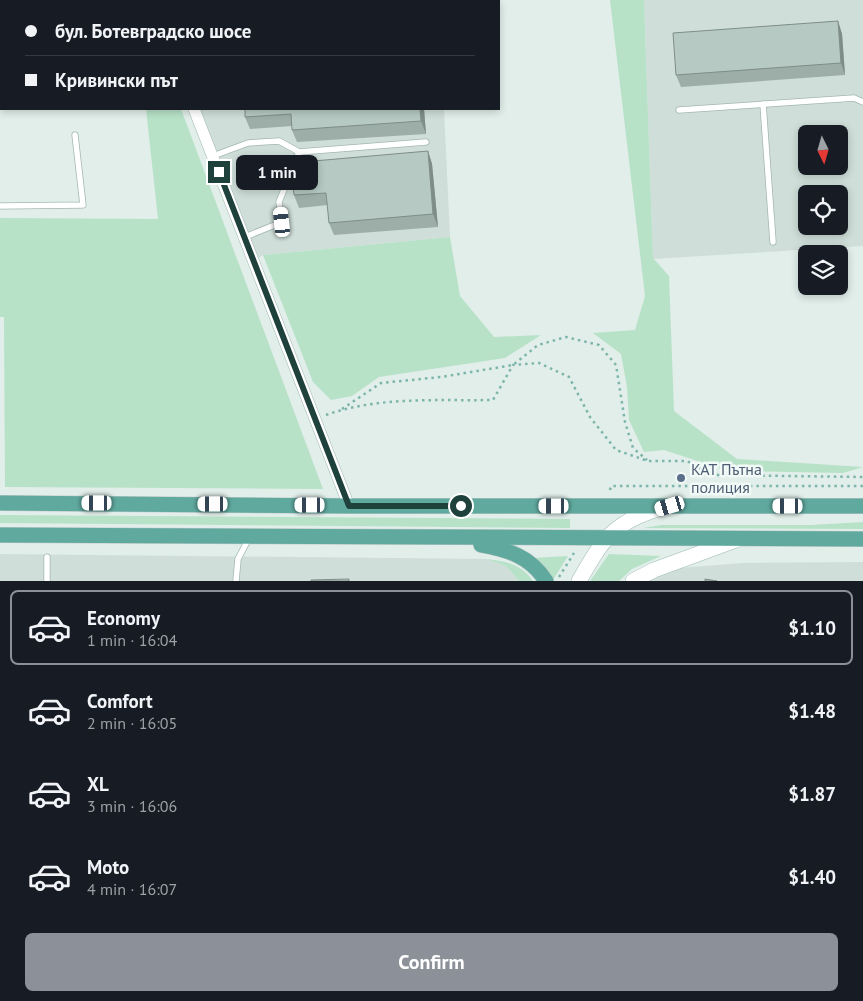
<!DOCTYPE html>
<html lang="en">
<head>
<meta charset="utf-8">
<style>
	:root { --surface:#171b24; --page:#242831; --text:#f1f3f6; --muted:#9ea1a6; --line:#363941; --accent:#8c9099 }
	body { margin:0; font-family:"PT Sans",sans-serif; background:var(--page); color:var(--text); height:100vh; display:flex; flex-direction:column; font-size:19px; white-space:nowrap }
	* { box-sizing:border-box; margin:0 }
	p { font-size:16px; color:var(--muted) }
	.icon { flex:none; width:28px; height:28px; fill:none; stroke:currentColor; stroke-width:2; stroke-linecap:round; stroke-linejoin:round }
	.map { position:relative; height:581px; overflow:hidden }
	.side { display:flex; flex-direction:column; background:var(--surface); flex:1 }
	.side>* { flex:none }
	.top-card { position:absolute; left:0px; top:0px; width:500px; height:110px; box-shadow:0 2px 8px #0003; display:grid; align-content:center; height:110px; padding:0 25px; background:var(--surface) }
	.needle { width:32px; rotate:175deg }
	.buttons { position:absolute; left:798px; top:125px; display:grid; gap:10px }
	.buttons a { display:grid; place-items:center; width:50px; height:50px; border-radius:8px; background:var(--surface); box-shadow:0 2px 8px #0003; font-size:25px }
	.end { position:absolute; width:22px; height:22px; margin:-11px; border:6px solid #1f413c; background:#fff; box-shadow:0 0 0 2px #fff }
	.from { border-radius:50% }
	.bubble { position:absolute; height:35px; border-radius:8px; background:var(--surface); box-shadow:0 2px 8px #0003; font-size:16px; font-weight:700; line-height:35px; text-align:center }
	.car { position:absolute; width:15px; height:30px; margin:-15px -8px; border-radius:6px; box-shadow:0 0 4px 1px #0007; background:linear-gradient(#fff 24%,#345 0 40%,#fff 0 76%,#345 0 86%,#fff 0) }
	.top-card b { display:flex; align-items:center; gap:18px; height:48px; font-size:19px }
	.top-card b+b { border-top:1px solid var(--line) }
	.top-card i { width:12px; height:12px; background:var(--text) }
	ul { padding:9px 0 0; list-style:none }
	li { display:flex; align-items:center; gap:15px; height:75px; margin:0 10px 8px; padding:0 15px; border:2px solid transparent; border-radius:8px }
	li div { flex:1 }
	li b { display:block; font-size:19px }
	li em { font-style:normal; font-weight:700 }
	li.selected { border-color:var(--accent) }
	li>.icon { width:45px; height:45px; stroke-width:1.5 }
	.button { display:flex; gap:10px; margin-top:auto; padding:10px 25px }
	.button a { flex:1; height:58px; border-radius:8px; background:var(--accent); color:#fff; font-size:20px; font-weight:700; line-height:58px; text-align:center }
	.map>svg:first-child { display:block }
</style>
</head>
<body>
<div class="map">
<svg width="863" height="581" viewBox="0 0 863 581">
	<rect width="100%" height="100%" fill="#e1eeea"/>
	<g fill="#cfded9" fill-rule="evenodd">
		<path d="M644,0h219v246l-210,13zM806,134h33v32h-33zM806,194h33v32h-33z"/>
		<polygon points="194,109 444,109 450,237 263,255 254,261"/>
		<polygon points="0,554 486,559 506,566 519,581 0,581"/>
		<polygon points="863,562 863,581 633,581 654,570 743,563"/>
	</g>
	<g fill="#b8e2c8">
		<polygon points="610,0 644,0 653,258 669,276 674,411 737,459 863,467 843,473 728,471 664,450 644,452 629,420 627,387 621,354 593,333 635,330 645,296"/>
		<polygon points="146,109 181,109 323,489 5,487 4,317 0,317 0,218 158,219"/>
		<polygon points="450,237 460,296 494,337 541,335 505,358 379,377 352,396 331,400 313,382 263,255"/>
		<polygon points="0,515 570,519 570,528 0,523"/>
		<polygon points="863,522 863,529 643,528 662,525 811,525"/>
		<polygon points="609,554 661,556 632,569 619,581 590,581"/>
		<polygon points="568,556 553,580 532,558"/>
		<path d="M486,559c20,2 35,5 47,22h-14l-13,-15z"/>
	</g>
	<g fill="none" stroke-linecap="round" stroke-linejoin="round">
		<g stroke="#a3b7b2" stroke-width="7">
			<g id="service">
				<polyline points="763,104 773,242"/>
				<polyline points="679,110 854,98 863,102"/>
				<polyline points="213,156 248,143 279,141 299,152 426,142"/>
				<polyline points="0,206 83,205 75,135"/>
				<polyline points="245,237 282,222 279,202 299,152"/>
				<polyline points="47,581 47,557"/>
				<polyline points="236,581 238,559 249,538"/>
			</g>
		</g>
		<g stroke="#a3b7b2" stroke-width="12">
			<g id="minor">
				<polyline points="154,0 155,1"/>
				<polyline points="194,109 349,506"/>
			</g>
		</g>
		<g stroke="#9ebbb4" stroke-width="16">
			<g id="secondary">
				<path d="M579,581c24,-42 34,-59 82,-73"/>
				<polyline points="633,581 654,570 736,540"/>
			</g>
		</g>
		<g stroke="#c0cac8" stroke-width="16">
			<g id="primary">
				<polyline points="0,503 349,506 863,506"/>
				<polyline points="0,535 863,539"/>
				<path d="M481,545c27,5 49,11 65,36"/>
			</g>
		</g>
		<g stroke="#7eb5aa" stroke-width="2.5" stroke-dasharray="2.5 4" stroke-linecap="butt">
			<polyline points="342,409 381,383 441,377 513,365 538,345 566,337 599,345 616,365 625,422 633,448 647,460"/>
			<path d="M326,415c53,-19 112,-14 167,-15l20,-35 26,-2 30,14 21,40 26,33 32,11h39l25,14 151,2"/>
			<polyline points="610,490 611,486 863,486"/>
			<polyline points="559,577 574,553"/>
		</g>
		<use href="#service" stroke="#fff" stroke-width="5.5"/>
		<use href="#minor" stroke="#fff" stroke-width="11"/>
		<use href="#secondary" stroke="#fff" stroke-width="15"/>
		<use href="#primary" stroke="#60a99f" stroke-width="15"/>
	</g>
	<g fill="#9dada8">
		<polygon points="838,21 842,34 845,75 681,87 676,75"/>
		<polygon points="245,109 424,109 426,134 297,142 292,130 292,126 250,129 245,117"/>
		<polygon points="428,151 432,164 438,227 334,235 329,223 328,205 299,208 294,195"/>
	</g>
	<g fill="#7f8d88">
		<polygon points="838,21 842,34 845,75 841,63"/>
		<polygon points="420,109 424,109 426,134 421,121"/>
		<polygon points="428,151 432,164 438,227 433,214"/>
	</g>
	<g fill="#b6c9c3" stroke="#7f8d88">
		<polygon points="838,21 841,63 676,75 673,33"/>
		<polygon points="245,109 420,109 421,121 292,130 291,114 245,117"/>
		<polygon points="428,151 433,214 329,223 326,193 294,195 291,163"/>
		<polygon points="349,579 349,581 311,581 311,580"/>
		<polygon points="705,579 717,581 705,581"/>
	</g>
	<g fill="none" stroke-linecap="round" stroke-linejoin="round">
		<polyline stroke="#1f413c" stroke-width="6" points="219,172 349,506 461,506"/>
	</g>
	<circle fill="#5c6f8a" stroke="#f2faf7" stroke-width="2" cx="681" cy="478" r="5"/>
	<g text-anchor="middle" stroke-width="5" stroke-linejoin="round" paint-order="stroke">
		<g font-size="16" fill="#4e5e75" stroke="#f2faf7" text-anchor="start">
			<text x="691" y="475">KAT Пътна<tspan x="691" dy="18">полиция</tspan></text>
		</g>
	</g>
</svg>
<div class="buttons">
<a><svg class="needle" viewBox="-14 -14 28 28"><path d="M0-13l5 13h-10z" fill="#e53935"/><path d="M0 13l5-13h-10z" fill="#9ea1a6"/></svg></a>
<a><svg class="icon" aria-label="locate" viewBox="0 0 24 24"><circle cx="12" cy="12" r="6"/><path d="M12 2v4M12 18v4M2 12h4M18 12h4"/></svg></a>
<a><svg class="icon" aria-label="layers" viewBox="0 0 24 24"><path d="M12 4l9 5-9 5-9-5zM3 14l9 5 9-5"/></svg></a>
</div>
<i class="end from" style="left:461px;top:506px"></i>
<i class="end" style="left:219px;top:172px"></i>
<div class="bubble" style="left:236px;top:155px;width:82px">1 min</div>
<i class="car" style="left:282px;top:222px;rotate:354deg"></i>
<i class="car" style="left:97px;top:503px;rotate:270deg"></i>
<i class="car" style="left:213px;top:504px;rotate:270deg"></i>
<i class="car" style="left:310px;top:505px;rotate:270deg"></i>
<i class="car" style="left:554px;top:506px;rotate:270deg"></i>
<i class="car" style="left:670px;top:506px;rotate:254deg"></i>
<i class="car" style="left:788px;top:506px;rotate:270deg"></i>
<div class="top-card">
<b><i class="from"></i>бул. Ботевградско шосе</b>
<b><i></i>Кривински път</b>
</div>
</div>
<section class="side">
<ul>
<li class="selected"><svg class="icon" aria-label="car" viewBox="0 0 24 24"><path d="M5 17H2v-5l4-1 3-4h7l3 4 3 1v5h-3M9 17h6M6 11h13"/><circle cx="7" cy="17" r="2"/><circle cx="17" cy="17" r="2"/></svg><div><b>Economy</b><p>1 min · 16:04</p></div><em>$1.10</em></li>
<li><svg class="icon" aria-label="car" viewBox="0 0 24 24"><path d="M5 17H2v-5l4-1 3-4h7l3 4 3 1v5h-3M9 17h6M6 11h13"/><circle cx="7" cy="17" r="2"/><circle cx="17" cy="17" r="2"/></svg><div><b>Comfort</b><p>2 min · 16:05</p></div><em>$1.48</em></li>
<li><svg class="icon" aria-label="car" viewBox="0 0 24 24"><path d="M5 17H2v-5l4-1 3-4h7l3 4 3 1v5h-3M9 17h6M6 11h13"/><circle cx="7" cy="17" r="2"/><circle cx="17" cy="17" r="2"/></svg><div><b>XL</b><p>3 min · 16:06</p></div><em>$1.87</em></li>
<li><svg class="icon" aria-label="car" viewBox="0 0 24 24"><path d="M5 17H2v-5l4-1 3-4h7l3 4 3 1v5h-3M9 17h6M6 11h13"/><circle cx="7" cy="17" r="2"/><circle cx="17" cy="17" r="2"/></svg><div><b>Moto</b><p>4 min · 16:07</p></div><em>$1.40</em></li>
</ul>
<div class="button"><a>Confirm</a></div>
</section>
</body>
</html>
